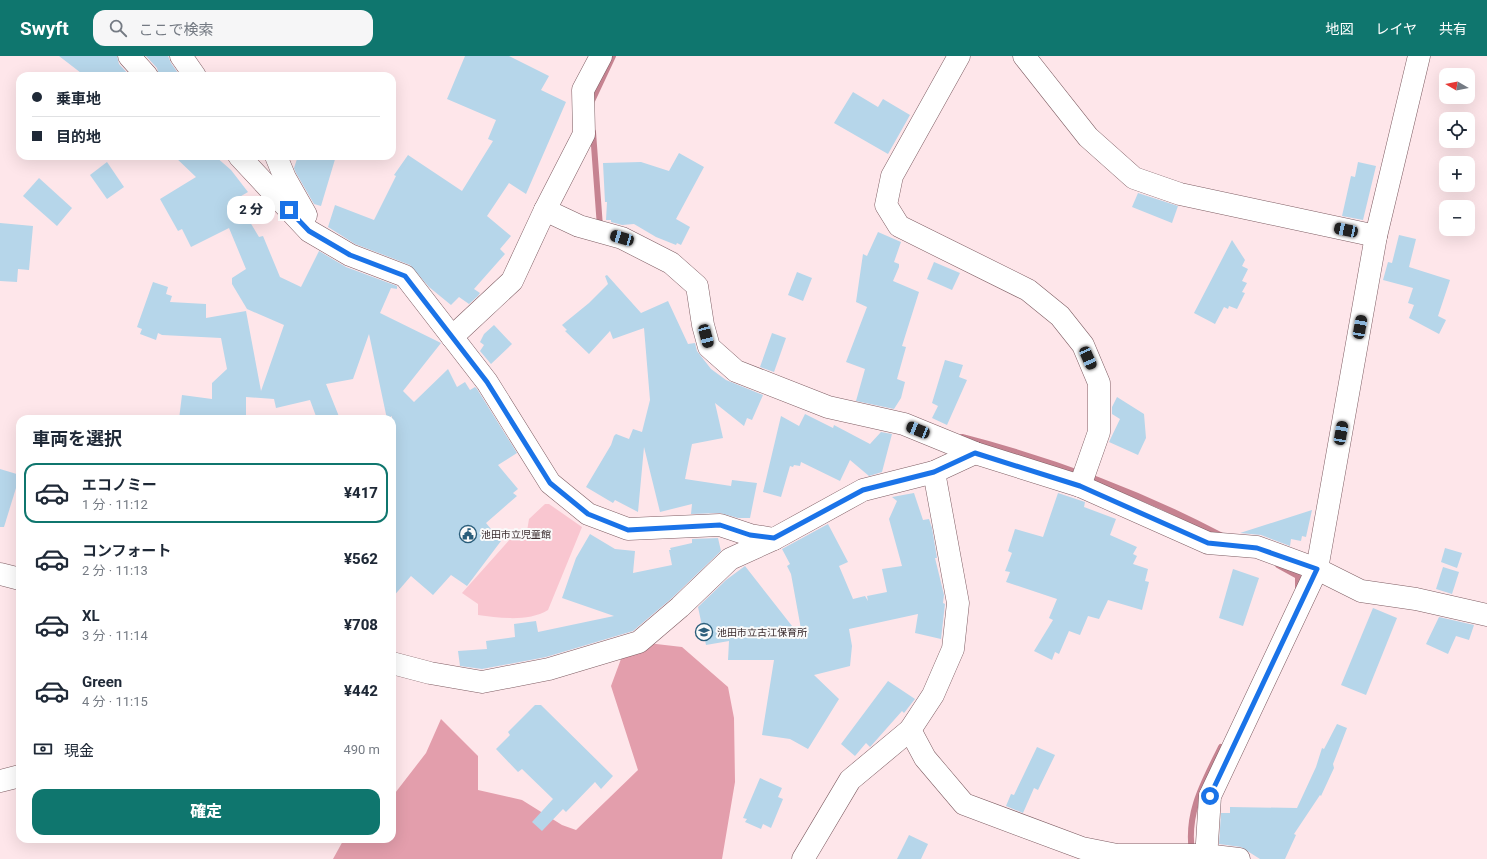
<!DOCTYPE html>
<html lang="ja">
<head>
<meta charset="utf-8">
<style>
	:root { --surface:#fff; --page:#f6f6f7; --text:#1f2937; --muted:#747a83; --line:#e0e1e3; --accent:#0f766e }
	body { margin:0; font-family:Roboto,"Noto Sans JP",sans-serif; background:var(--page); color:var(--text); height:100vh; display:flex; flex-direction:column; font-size:15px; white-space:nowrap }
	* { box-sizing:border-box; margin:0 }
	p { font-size:13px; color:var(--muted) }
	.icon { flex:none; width:22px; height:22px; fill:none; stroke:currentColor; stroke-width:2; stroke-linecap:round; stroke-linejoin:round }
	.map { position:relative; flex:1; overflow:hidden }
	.details { position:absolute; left:16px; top:359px; width:380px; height:428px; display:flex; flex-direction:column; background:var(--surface); border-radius:12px; box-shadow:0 4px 16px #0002 }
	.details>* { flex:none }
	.hud { position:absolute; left:16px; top:16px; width:380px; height:88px; border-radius:12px; box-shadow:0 4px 16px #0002; display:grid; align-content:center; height:88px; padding:0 16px; background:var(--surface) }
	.needle { width:26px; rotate:279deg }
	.controls { position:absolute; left:1439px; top:12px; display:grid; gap:8px }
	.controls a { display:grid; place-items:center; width:36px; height:36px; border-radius:8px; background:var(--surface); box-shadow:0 4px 16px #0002; font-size:20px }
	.end { position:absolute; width:18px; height:18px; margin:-9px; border:5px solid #1a73e8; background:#fff; box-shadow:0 0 0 2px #fff }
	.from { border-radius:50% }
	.bubble { position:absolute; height:28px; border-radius:12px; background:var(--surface); box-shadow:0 4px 16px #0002; font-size:13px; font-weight:800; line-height:28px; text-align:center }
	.car { position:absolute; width:12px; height:24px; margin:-12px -6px; border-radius:5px; box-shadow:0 0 3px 1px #0007; background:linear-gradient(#222 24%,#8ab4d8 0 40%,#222 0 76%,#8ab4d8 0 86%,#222 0) }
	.hud b { display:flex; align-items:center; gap:14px; height:38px; font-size:15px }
	.hud b+b { border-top:1px solid var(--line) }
	.hud i { width:10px; height:10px; background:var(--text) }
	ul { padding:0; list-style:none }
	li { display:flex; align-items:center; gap:12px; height:60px; margin:0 8px 6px; padding:0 8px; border:2px solid transparent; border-radius:12px }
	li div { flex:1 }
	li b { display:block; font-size:15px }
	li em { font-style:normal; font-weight:800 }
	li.active { border-color:var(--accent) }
	li>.icon { width:36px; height:36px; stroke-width:1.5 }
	h2 { padding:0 16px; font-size:18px; line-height:48px }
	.pay { display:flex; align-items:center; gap:10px; height:44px; padding:0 16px; font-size:15px }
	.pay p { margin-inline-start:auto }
	.action { display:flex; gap:8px; margin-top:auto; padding:8px 16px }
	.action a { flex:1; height:46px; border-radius:12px; background:var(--accent); color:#fff; font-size:16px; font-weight:800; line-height:46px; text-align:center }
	header { display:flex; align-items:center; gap:24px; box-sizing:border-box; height:56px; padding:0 20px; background:var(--accent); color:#fff }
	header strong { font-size:19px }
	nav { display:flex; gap:22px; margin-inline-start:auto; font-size:14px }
	.search { width:280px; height:36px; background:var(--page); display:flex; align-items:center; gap:10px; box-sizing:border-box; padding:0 14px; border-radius:12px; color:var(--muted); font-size:15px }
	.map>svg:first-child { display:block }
</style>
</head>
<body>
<header>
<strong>Swyft</strong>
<div class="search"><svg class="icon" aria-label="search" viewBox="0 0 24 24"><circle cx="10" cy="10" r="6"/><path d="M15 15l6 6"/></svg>ここで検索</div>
<nav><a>地図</a><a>レイヤ</a><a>共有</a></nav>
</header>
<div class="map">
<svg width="1487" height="803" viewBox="0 0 1487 803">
	<rect width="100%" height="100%" fill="#fee6ea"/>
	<path fill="#f9c6d0" d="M545,448h4l33,23 -34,83c-20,12 -48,8 -70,5v-11l-16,-11 50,-56h14l3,-18z"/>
	<polygon fill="#e39eac" points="639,586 682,591 728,631 734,662 735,726 722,803 333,803 344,783 392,783 392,741 426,697 441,663 478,700 478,734 522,744 562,769 576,774 638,714 611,630 621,603"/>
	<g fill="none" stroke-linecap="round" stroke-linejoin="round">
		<g stroke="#c68391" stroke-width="6">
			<polyline points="591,47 613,0"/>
			<polyline points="593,76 600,171"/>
			<path d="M962,381c90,23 177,55 260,99"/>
			<polyline points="1278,509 1298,520 1298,534"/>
			<path d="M1192,796c-6,-40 12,-70 29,-105"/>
		</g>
	</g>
	<g fill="#b6d6ea">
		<polygon points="59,0 117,0 119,8 130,20 85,20"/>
		<polygon points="146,0 168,0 171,7 180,20 159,20 157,12"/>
		<polygon points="465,0 509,0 549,20 541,34 566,46 526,138 509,127 487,160 511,180 500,193 505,198 474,233 480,237 478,240 469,248 459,241 451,249 429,231 410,209 355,188 328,171 335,149 374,164 396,120 394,119 408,99 462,135 493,85 488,83 496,64 447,43"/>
		<polygon points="853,36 878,51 883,43 910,59 888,98 834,67"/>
		<polygon points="679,97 704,111 676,163 690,171 681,189 677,187 676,189 656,181 634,168 622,169 611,166 611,164 606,164 607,146 605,146 603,107 641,106 669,115"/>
		<polygon points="174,100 215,100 231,114 248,136 236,143 259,181 263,180 280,221 301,231 319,195 346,211 397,230 397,233 391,232 380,257 441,287 403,335 414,346 448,313 457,331 465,326 470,334 475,331 477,333 517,397 498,409 518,433 513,437 517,440 486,467 501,485 467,530 451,519 433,539 411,520 392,542 392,360 387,363 369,278 353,323 326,328 340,363 317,363 310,344 276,352 274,343 246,341 246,361 204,361 204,363 179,363 182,339 212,343 212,327 227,313 221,282 162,279 158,277 156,284 140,278 142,273 137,271 153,226 168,231 166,238 172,240 170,246 206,248 206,262 246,255 261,335 284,269 247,253 232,228 232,222 246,213 229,172 191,191 182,173 178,175 160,143 196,121"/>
		<polygon points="298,100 336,100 321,150 314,148 296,117 294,112"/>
		<polygon points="107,106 124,131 107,143 90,119"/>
		<polygon points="1358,106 1376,110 1363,164 1342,160 1351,120 1355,121"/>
		<polygon points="39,122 72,152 57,170 23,140"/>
		<polygon points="1138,137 1178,150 1172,167 1132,151"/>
		<polygon points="0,167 33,170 29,214 18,213 17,226 0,225"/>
		<polygon points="878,176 901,186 894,206 899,208 899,211 893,225 919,236 902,290 906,291 897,323 905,326 901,342 894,353 856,345 865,313 846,306 867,251 856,246 863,198 867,200"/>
		<polygon points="1399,179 1416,183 1409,211 1450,224 1438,260 1446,264 1439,278 1409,262 1414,249 1408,247 1413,232 1383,224 1388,206 1392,207"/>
		<polygon points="1232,184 1245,204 1242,210 1248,213 1242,225 1247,227 1242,236 1245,237 1237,253 1229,250 1228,253 1224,251 1215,268 1194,257"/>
		<polygon points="934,206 960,217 952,234 927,223"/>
		<polygon points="797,216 812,222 803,245 788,239"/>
		<polygon points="607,219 641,257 668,245 688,288 695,287 697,295 711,313 726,324 763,339 752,364 747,362 744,370 715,347 723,382 692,388 685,423 731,430 732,424 757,427 750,462 738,462 720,457 691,458 692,448 660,456 644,391 638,456 615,444 613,447 586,431 611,389 614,380 616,378 629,383 633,373 642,376 650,344 644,272 613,283 610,275 589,298 565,275 567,274 562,269 589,247 608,228 605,220"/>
		<polygon points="494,269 512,288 491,308 480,295 484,289 480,286 484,278"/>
		<polygon points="772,277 786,282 774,316 760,311"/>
		<polygon points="945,304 963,309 959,321 967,324 947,369 932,362 938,350 932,347"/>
		<polygon points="1117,341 1144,358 1146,382 1138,399 1109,386 1120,363 1112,358 1112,351"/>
		<polygon points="805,358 833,372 834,369 870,388 881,376 892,378 882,416 869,420 850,404 840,425 801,406 800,410 794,409 793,411 790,410 781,441 763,436 781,360 799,370"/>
		<polygon points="0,413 20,419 4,471 0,471"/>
		<polygon points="914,437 923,464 929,463 932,472 937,502 935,502 944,539 943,547 945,548 941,583 915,577 918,558 849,573 852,590 850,610 814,619 839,643 808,693 790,683 762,679 774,604 728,604 729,585 706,589 698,551 726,524 745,510 803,584 791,518 787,510 790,508 782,493 828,468 848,506 839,510 853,543 865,540 868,545 867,540 887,536 882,513 902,510 889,463 897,445 892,441"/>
		<polygon points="1058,437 1085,446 1084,451 1116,463 1110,479 1137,491 1133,498 1137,500 1133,508 1148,513 1145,525 1149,526 1142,554 1108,544 1099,563 1088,560 1080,579 1069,575 1059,598 1055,596 1052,604 1034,595 1053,564 1049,562 1057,543 1006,526 1010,516 1005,515 1012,497 1008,495 1015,473 1043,481"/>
		<polygon points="1312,454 1306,481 1302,480 1301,485 1291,483 1290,490 1261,479 1240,477"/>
		<polygon points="590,478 615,493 635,495 633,517 672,509 669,494 671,494 670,492 692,487 692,483 718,482 721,495 672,542 633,575 546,601 482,613 460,610 458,595 487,593 486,585 515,581 514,568 536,565 538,576 614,560 562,542 576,502"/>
		<polygon points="1445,492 1462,497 1457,512 1441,506"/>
		<polygon points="1443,511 1459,516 1452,538 1436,533"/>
		<polygon points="1233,513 1259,522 1243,570 1219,562"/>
		<polygon points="1373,552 1397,562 1366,639 1341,629"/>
		<polygon points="1439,561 1474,569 1469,584 1456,580 1448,598 1426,588"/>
		<polygon points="888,625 915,643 904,657 902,655 871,690 870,691 866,687 855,700 841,688"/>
		<polygon points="535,649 541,649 613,720 601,733 595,726 566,756 563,753 542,775 532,766 553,743 522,713 518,716 496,693 510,679 508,676"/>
		<polygon points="1337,668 1347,672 1333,708 1334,712 1321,740 1320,739 1294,778 1296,779 1285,803 1260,803 1241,791 1219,788 1221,757 1230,757 1230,751 1297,752 1316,711 1322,692 1324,693"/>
		<polygon points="1037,691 1055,699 1038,734 1034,732 1023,757 1006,750 1011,738 1014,739"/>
		<polygon points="760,722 782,732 778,741 783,743 771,772 763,768 761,773 745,766 747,763 743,762"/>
		<polygon points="909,779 928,788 921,803 897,803"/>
	</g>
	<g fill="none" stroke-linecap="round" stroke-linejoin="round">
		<g stroke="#7e5d63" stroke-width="23">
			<g id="street">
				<polyline points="129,0 147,20"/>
				<polyline points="181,0 195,20"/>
				<polyline points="959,0 892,120 886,149 899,170 1028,234 1060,260 1083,289 1099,327 1099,376 1080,430"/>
				<polyline points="1024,0 1088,81 1134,122 1180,138 1376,180"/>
				<polyline points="239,100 309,175 350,199 405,220 487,326 550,427 588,458 628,473 720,469 750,479 774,483 863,434 934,416 975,397"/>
				<polyline points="276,100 285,122 306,159"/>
				<polyline points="545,154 579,170 622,182 671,207 697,230 703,269 709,291 736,315 828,351 904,368 975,397 1080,430 1208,487 1257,491 1317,513 1361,535 1416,543 1487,559"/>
				<polyline points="452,281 512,225 545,154 584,78 583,34 601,0"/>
				<polyline points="0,518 20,523"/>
				<polyline points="392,607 430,617 482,626 549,613 639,586 680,551 730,503 774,483"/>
				<polyline points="910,674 925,702 964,748 1082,792 1117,799 1205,799 1239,803"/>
				<polyline points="0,725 20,720"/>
				<polyline points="803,803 850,724 910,674 933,639 953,593 958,547 934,416"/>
				<polyline points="1206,803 1210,740 1317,513"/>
			</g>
		</g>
		<g stroke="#7e5d63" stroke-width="23">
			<polyline id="secondary" points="1317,513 1376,180 1419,0"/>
		</g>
		<use href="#street" stroke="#fff" stroke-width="22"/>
		<use href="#secondary" stroke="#fff" stroke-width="22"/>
	</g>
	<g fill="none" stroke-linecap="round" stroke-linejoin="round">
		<polyline stroke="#1a73e8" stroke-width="5" points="289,154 309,175 350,199 405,220 487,326 550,427 588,458 628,474 720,469 750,479 774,482 863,434 934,416 975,397 1080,430 1208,487 1257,492 1317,513 1210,740"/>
	</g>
	<defs>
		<g id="civic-ring" transform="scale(0.9)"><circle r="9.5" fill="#fafafa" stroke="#2b5e7b" stroke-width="1.5"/><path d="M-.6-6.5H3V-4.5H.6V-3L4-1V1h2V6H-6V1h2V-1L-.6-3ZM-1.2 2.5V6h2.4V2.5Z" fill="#2b5e7b"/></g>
		<g id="school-ring" transform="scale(0.9)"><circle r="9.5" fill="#fafafa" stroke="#2b5e7b" stroke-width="1.5"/><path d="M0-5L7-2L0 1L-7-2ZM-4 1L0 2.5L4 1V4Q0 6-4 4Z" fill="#2b5e7b"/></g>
	</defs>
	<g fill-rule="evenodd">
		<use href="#civic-ring" x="468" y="478"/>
		<use href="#school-ring" x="704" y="576"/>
	</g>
	<g text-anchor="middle" stroke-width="4" stroke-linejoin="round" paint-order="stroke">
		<g font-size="10" fill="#392a2d" stroke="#fafafa" text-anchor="start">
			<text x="481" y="482">池田市立児童館</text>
			<text x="717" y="580">池田市立古江保育所</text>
		</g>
	</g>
</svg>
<div class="controls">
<a><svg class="needle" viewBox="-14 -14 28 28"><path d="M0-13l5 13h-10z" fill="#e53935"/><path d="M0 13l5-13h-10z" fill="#747a83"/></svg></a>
<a><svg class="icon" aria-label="locate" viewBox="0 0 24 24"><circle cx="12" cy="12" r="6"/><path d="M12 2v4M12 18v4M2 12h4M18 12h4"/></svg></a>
<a>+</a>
<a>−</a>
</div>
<i class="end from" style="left:1210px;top:740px"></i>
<i class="end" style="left:289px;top:154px"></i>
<div class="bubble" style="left:227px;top:140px;width:48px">2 分</div>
<i class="car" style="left:1346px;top:174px;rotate:282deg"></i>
<i class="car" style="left:622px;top:182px;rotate:286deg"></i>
<i class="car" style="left:1360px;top:271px;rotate:10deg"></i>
<i class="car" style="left:706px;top:280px;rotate:165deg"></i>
<i class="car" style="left:1088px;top:302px;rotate:156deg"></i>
<i class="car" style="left:918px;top:374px;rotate:292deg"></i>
<i class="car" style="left:1341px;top:377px;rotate:10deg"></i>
<div class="hud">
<b><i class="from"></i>乗車地</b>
<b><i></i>目的地</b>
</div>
<section class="details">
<h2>車両を選択</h2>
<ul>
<li class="active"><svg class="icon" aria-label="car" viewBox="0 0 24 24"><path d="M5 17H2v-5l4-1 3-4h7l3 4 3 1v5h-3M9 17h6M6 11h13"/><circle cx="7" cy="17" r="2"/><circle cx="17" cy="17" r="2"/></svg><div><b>エコノミー</b><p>1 分 · 11:12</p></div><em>¥417</em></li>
<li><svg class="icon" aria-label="car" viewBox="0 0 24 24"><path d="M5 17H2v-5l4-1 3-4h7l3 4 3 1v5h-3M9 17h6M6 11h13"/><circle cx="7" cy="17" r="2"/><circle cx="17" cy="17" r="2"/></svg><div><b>コンフォート</b><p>2 分 · 11:13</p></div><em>¥562</em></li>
<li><svg class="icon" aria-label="car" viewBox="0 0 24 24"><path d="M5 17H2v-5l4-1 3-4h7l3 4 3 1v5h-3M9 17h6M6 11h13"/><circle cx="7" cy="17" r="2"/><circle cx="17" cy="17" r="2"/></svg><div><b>XL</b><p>3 分 · 11:14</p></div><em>¥708</em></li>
<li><svg class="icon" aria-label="car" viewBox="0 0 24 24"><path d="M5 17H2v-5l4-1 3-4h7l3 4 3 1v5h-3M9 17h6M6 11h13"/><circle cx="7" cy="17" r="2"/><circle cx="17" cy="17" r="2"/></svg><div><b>Green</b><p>4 分 · 11:15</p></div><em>¥442</em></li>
</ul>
<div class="pay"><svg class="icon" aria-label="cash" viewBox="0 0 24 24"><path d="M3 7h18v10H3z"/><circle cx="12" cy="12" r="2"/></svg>現金<p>490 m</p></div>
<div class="action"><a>確定</a></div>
</section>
</div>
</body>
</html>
